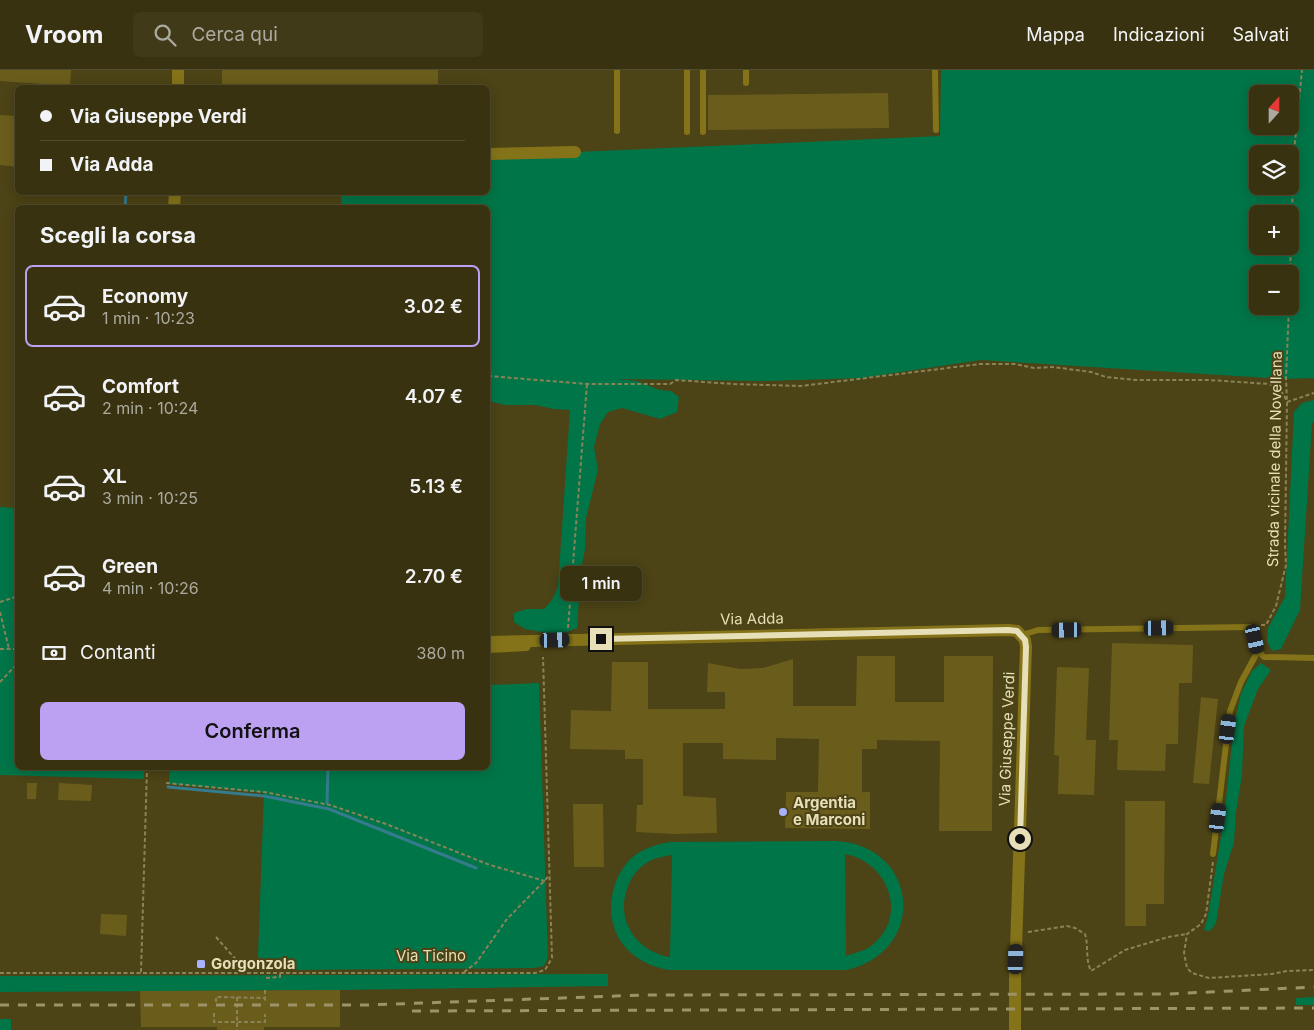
<!DOCTYPE html>
<html lang="it">
<head>
<meta charset="utf-8">
<style>
	:root { --surface:#393210; --page:#403a19; --text:#f1f3f6; --muted:#abaa9f; --line:#534d30; --accent:#bca0f2 }
	body { margin:0; font-family:Inter,sans-serif; background:var(--page); color:var(--text); height:100vh; display:flex; flex-direction:column; font-size:19px; white-space:nowrap }
	* { box-sizing:border-box; margin:0 }
	p { font-size:16px; color:var(--muted) }
	.icon { flex:none; width:28px; height:28px; fill:none; stroke:currentColor; stroke-width:2; stroke-linecap:round; stroke-linejoin:round }
	.map { position:relative; flex:1; overflow:hidden }
	.details { position:absolute; left:15px; top:135px; width:475px; height:565px; display:flex; flex-direction:column; background:var(--surface); border-radius:8px; box-shadow:0 2px 12px #0003,0 0 0 1px var(--line) }
	.details>* { flex:none }
	.hud { position:absolute; left:15px; top:15px; width:475px; height:110px; border-radius:8px; box-shadow:0 2px 12px #0003,0 0 0 1px var(--line); display:grid; align-content:center; height:110px; padding:0 25px; background:var(--surface) }
	.needle { width:32px; rotate:21deg }
	.buttons { position:absolute; left:1249px; top:15px; display:grid; gap:10px }
	.buttons a { display:grid; place-items:center; width:50px; height:50px; border-radius:8px; background:var(--surface); box-shadow:0 2px 12px #0003,0 0 0 1px var(--line); font-size:25px }
	.end { position:absolute; width:22px; height:22px; margin:-11px; border:6px solid #e7dfb7; background:#111; box-shadow:0 0 0 2px #111 }
	.from { border-radius:50% }
	.bubble { position:absolute; height:35px; border-radius:8px; background:var(--surface); box-shadow:0 2px 12px #0003,0 0 0 1px var(--line); font-size:16px; font-weight:600; line-height:35px; text-align:center }
	.car { position:absolute; width:15px; height:30px; margin:-15px -8px; border-radius:6px; box-shadow:0 0 4px 1px #0007; background:linear-gradient(#222 24%,#8ab4d8 0 40%,#222 0 76%,#8ab4d8 0 86%,#222 0) }
	.hud b { display:flex; align-items:center; gap:18px; height:48px; font-size:19px }
	.hud b+b { border-top:1px solid var(--line) }
	.hud i { width:12px; height:12px; background:var(--text) }
	ul { padding:0; list-style:none }
	li { display:flex; align-items:center; gap:15px; height:82px; margin:0 10px 8px; padding:0 15px; border:2px solid transparent; border-radius:8px }
	li div { flex:1 }
	li b { display:block; font-size:19px }
	li em { font-style:normal; font-weight:600 }
	li.current { border-color:var(--accent) }
	li>.icon { width:45px; height:45px; stroke-width:1.5 }
	h2 { padding:0 25px; font-size:22px; line-height:60px }
	.pay { display:flex; align-items:center; gap:12px; height:55px; padding:0 25px; font-size:19px }
	.pay p { margin-inline-start:auto }
	.cta { display:flex; gap:10px; margin-top:auto; padding:10px 25px }
	.cta a { flex:1; height:58px; border-radius:8px; background:var(--accent); color:#111; font-size:20px; font-weight:600; line-height:58px; text-align:center }
	header { display:flex; align-items:center; gap:30px; box-sizing:border-box; height:70px; padding:0 25px; background:var(--surface); border-bottom:1px solid var(--line) }
	header strong { font-size:24px }
	nav { display:flex; gap:28px; margin-inline-start:auto; font-size:18px }
	.search { width:350px; height:45px; background:var(--page); display:flex; align-items:center; gap:12px; box-sizing:border-box; padding:0 18px; border-radius:8px; color:var(--muted); font-size:19px }
	.map>svg:first-child { display:block }
</style>
</head>
<body>
<header>
<strong>Vroom</strong>
<div class="search"><svg class="icon" aria-label="search" viewBox="0 0 24 24"><circle cx="10" cy="10" r="6"/><path d="M15 15l6 6"/></svg>Cerca qui</div>
<nav><a>Mappa</a><a>Indicazioni</a><a>Salvati</a></nav>
</header>
<div class="map">
<svg width="1314" height="960" viewBox="0 0 1314 960">
	<rect width="100%" height="100%" fill="#4c4316"/>
	<g fill="#007547" fill-rule="evenodd">
		<path d="M941,0h373v308l-32,1 -301,-19 -120,18 -94,3 -151,-2 21,2 23,9 11,1 8,6 -2,15 -17,7 -38,-11 -14,4 -8,12 -6,23 4,23 -12,48 -1,31 -4,21 -4,58 -18,7 -34,-6 -11,-7v-9l12,-4h18l8,-9 6,-13 12,-177 -16,-1 -19,-4h-30l-17,-4v-193h-147v-15l147,-1v-36l452,-20zM1258,24h32v32h-32zM1258,84h32v32h-32zM1258,144h32v32h-32zM1258,204h32v32h-32z"/>
		<polygon points="1314,330 1314,352 1312,353 1300,540 1281,579 1272,581 1267,571 1268,558 1285,527 1294,342 1302,333"/>
		<polygon points="0,437 17,438 18,698 144,698 144,709 0,705"/>
		<polygon points="1261,593 1271,600 1258,619 1244,656 1242,705 1236,742 1234,773 1224,804 1216,853 1210,861 1204,860 1208,846 1224,748 1234,656 1241,623 1252,601"/>
		<polygon points="539,613 548,888 544,896 535,898 289,900 258,887 264,723 169,714 170,698 488,698 488,615"/>
		<path d="M835,771c84,4 94,110 11,129h-177c-42,-7 -67,-40 -55,-83 4,-13 12,-26 24,-34 10,-6 21,-9 32,-11zM845,784c44,8 64,64 26,92 -6,5 -17,7 -25,10zM671,785h1l-2,102c-31,-5 -53,-33 -44,-65 3,-11 9,-21 19,-28 8,-6 17,-7 26,-9z"/>
		<polygon points="608,904 608,916 340,920 0,922 0,906"/>
		<polygon points="1314,927 1314,935 1296,935 1296,928"/>
		<rect x="0" y="949" width="11" height="11"/>
	</g>
	<g fill="none" stroke-linecap="round" stroke-linejoin="round">
		<g stroke="#347b8d" stroke-width="3">
			<polyline points="125,138 126,122"/>
			<polyline points="168,717 264,726 329,739 476,798"/>
			<polyline points="327,733 328,698"/>
		</g>
	</g>
	<g fill="#6a5d1c">
		<polygon points="0,0 71,0 70,16 0,11"/>
		<rect x="222" y="0" width="216" height="18"/>
		<polygon points="888,23 889,58 708,60 708,25"/>
		<polygon points="0,45 18,46 18,97 0,95"/>
		<polygon points="1112,573 1193,575 1192,613 1179,613 1178,674 1166,674 1165,701 1117,700 1118,670 1109,670"/>
		<polygon points="857,586 895,586 895,632 944,632 944,586 993,586 992,761 939,761 940,671 877,670 877,679 862,679 862,722 870,722 870,759 785,758 786,722 818,722 819,669 776,668 776,690 723,689 723,673 683,673 683,726 716,728 717,763 674,764 636,762 637,735 643,735 643,689 625,689 625,680 570,679 571,640 611,641 612,592 648,592 648,639 725,639 725,622 707,622 708,593 740,599 763,598 793,589 793,636 856,636"/>
		<polygon points="1057,597 1089,598 1086,670 1096,670 1094,725 1058,724 1059,686 1054,685"/>
		<polygon points="1201,627 1218,629 1209,714 1193,713"/>
		<polygon points="27,713 37,713 36,729 27,729"/>
		<polygon points="59,713 92,715 91,731 58,730"/>
		<polygon points="1125,731 1165,731 1164,834 1146,834 1146,856 1125,856"/>
		<polygon points="573,734 603,734 604,797 574,797"/>
		<polygon points="101,844 127,845 126,866 100,864"/>
		<polygon points="340,920 340,957 264,957 264,960 217,960 217,957 141,957 140,921"/>
	</g>
	<g fill="none" stroke-linecap="round" stroke-linejoin="round">
		<g stroke="#8b8358" stroke-width="2" stroke-dasharray="4 2.5" stroke-linecap="butt">
			<polyline points="1290,204 1294,82 1302,0"/>
			<path d="M488,306l99,8h83l6,-4 57,4 68,2 179,-22h35l19,4 19,-1 38,5 15,5 30,3h73l60,4c10,3 14,8 18,18l27,-9"/>
			<polyline points="0,532 18,526"/>
			<polyline points="0,542 9,579"/>
			<polyline points="1261,555 1266,555 1276,536 1286,495 1285,475 1287,332 1286,308 1289,236"/>
			<polyline points="568,558 587,314"/>
			<polyline points="0,579 18,579"/>
			<polyline points="0,612 18,593"/>
			<polyline points="166,713 264,722 330,735 386,754 490,795 545,811"/>
			<polyline points="1213,792 1206,844 1201,854 1187,864 1184,883 1187,898 1192,903 1209,908 1272,904 1287,901 1314,900"/>
			<path d="M1028,862l39,-6 8,2 10,6c4,13 0,25 6,37l34,-21 43,-13 19,-3"/>
			<polyline points="216,867 246,901"/>
			<polyline points="141,902 147,698"/>
			<polyline points="464,902 476,893 507,849 550,805"/>
			<polyline points="0,903 535,903 545,900 552,888 543,587"/>
			<polyline points="266,908 280,907 280,904"/>
			<polyline points="265,920 265,932"/>
			<polyline points="237,927 237,960"/>
			<polyline points="216,932 216,927 265,928"/>
			<polyline points="214,943 214,952 265,952 265,944"/>
		</g>
		<g stroke="#847318" stroke-width="6">
			<polyline points="687,0 687,62"/>
			<polyline points="746,0 746,13"/>
			<polyline points="935,0 936,60"/>
			<polyline points="617,61 617,0"/>
			<polyline points="703,62 703,0"/>
			<polyline points="1022,565 1038,560 1252,557 1258,581 1241,612 1230,641 1213,784"/>
			<polyline points="488,580 527,578 530,572"/>
			<polyline points="1258,581 1264,587 1314,588"/>
		</g>
		<g stroke="#847318" stroke-width="12">
			<polyline points="178,18 178,0"/>
			<polyline points="488,84 575,82"/>
			<polyline points="174,138 175,122"/>
			<polyline points="488,572 1008,560 1017,561 1025,570 1026,577 1015,909 1015,960"/>
		</g>
		<g stroke="#9c9369" stroke-width="3" stroke-dasharray="9 9" stroke-linecap="butt">
			<polyline points="0,935 367,935 645,925 1168,924 1314,917"/>
			<polyline points="412,941 1314,938"/>
		</g>
	</g>
	<g fill="none" stroke-linecap="round" stroke-linejoin="round">
		<polyline stroke="#e7dfb7" stroke-width="6" points="601,569 1008,560 1017,561 1025,570 1026,577 1020,769"/>
	</g>
	<g fill="#a7b1fc" stroke="#4c4316" stroke-width="2">
		<circle cx="783" cy="742" r="5"/>
		<rect x="196" y="889" width="10" height="10" rx="2.5"/>
	</g>
	<g text-anchor="middle" stroke-width="4" stroke-linejoin="round" paint-order="stroke">
		<g font-size="15" fill="#e7dfb7" stroke="#4c4316">
			<text transform="translate(1275 389) rotate(-89)" y="5">Strada vicinale della Novellana</text>
			<text transform="translate(752 549) rotate(-1)" y="5">Via Adda</text>
			<text transform="translate(1007 669) rotate(-88)" y="5">Via Giuseppe Verdi</text>
			<text x="431" y="891">Via Ticino</text>
		</g>
		<g font-size="15" font-weight="bold" fill="#e7dfb7" stroke="#4c4316" text-anchor="start">
			<text x="793" y="738">Argentia<tspan x="793" dy="17">e Marconi</tspan></text>
			<text x="211" y="899">Gorgonzola</text>
		</g>
	</g>
</svg>
<div class="buttons">
<a><svg class="needle" viewBox="-14 -14 28 28"><path d="M0-13l5 13h-10z" fill="#e53935"/><path d="M0 13l5-13h-10z" fill="#abaa9f"/></svg></a>
<a><svg class="icon" aria-label="layers" viewBox="0 0 24 24"><path d="M12 4l9 5-9 5-9-5zM3 14l9 5 9-5"/></svg></a>
<a>+</a>
<a>−</a>
</div>
<i class="end from" style="left:1020px;top:769px"></i>
<i class="end" style="left:601px;top:569px"></i>
<div class="bubble" style="left:560px;top:496px;width:82px">1 min</div>
<i class="car" style="left:1159px;top:558px;rotate:89deg"></i>
<i class="car" style="left:1067px;top:560px;rotate:269deg"></i>
<i class="car" style="left:1255px;top:569px;rotate:167deg"></i>
<i class="car" style="left:555px;top:570px;rotate:88deg"></i>
<i class="car" style="left:1228px;top:659px;rotate:7deg"></i>
<i class="car" style="left:1218px;top:748px;rotate:7deg"></i>
<i class="car" style="left:1016px;top:889px;rotate:2deg"></i>
<div class="hud">
<b><i class="from"></i>Via Giuseppe Verdi</b>
<b><i></i>Via Adda</b>
</div>
<section class="details">
<h2>Scegli la corsa</h2>
<ul>
<li class="current"><svg class="icon" aria-label="car" viewBox="0 0 24 24"><path d="M5 17H2v-5l4-1 3-4h7l3 4 3 1v5h-3M9 17h6M6 11h13"/><circle cx="7" cy="17" r="2"/><circle cx="17" cy="17" r="2"/></svg><div><b>Economy</b><p>1 min · 10:23</p></div><em>3.02 €</em></li>
<li><svg class="icon" aria-label="car" viewBox="0 0 24 24"><path d="M5 17H2v-5l4-1 3-4h7l3 4 3 1v5h-3M9 17h6M6 11h13"/><circle cx="7" cy="17" r="2"/><circle cx="17" cy="17" r="2"/></svg><div><b>Comfort</b><p>2 min · 10:24</p></div><em>4.07 €</em></li>
<li><svg class="icon" aria-label="car" viewBox="0 0 24 24"><path d="M5 17H2v-5l4-1 3-4h7l3 4 3 1v5h-3M9 17h6M6 11h13"/><circle cx="7" cy="17" r="2"/><circle cx="17" cy="17" r="2"/></svg><div><b>XL</b><p>3 min · 10:25</p></div><em>5.13 €</em></li>
<li><svg class="icon" aria-label="car" viewBox="0 0 24 24"><path d="M5 17H2v-5l4-1 3-4h7l3 4 3 1v5h-3M9 17h6M6 11h13"/><circle cx="7" cy="17" r="2"/><circle cx="17" cy="17" r="2"/></svg><div><b>Green</b><p>4 min · 10:26</p></div><em>2.70 €</em></li>
</ul>
<div class="pay"><svg class="icon" aria-label="cash" viewBox="0 0 24 24"><path d="M3 7h18v10H3z"/><circle cx="12" cy="12" r="2"/></svg>Contanti<p>380 m</p></div>
<div class="cta"><a>Conferma</a></div>
</section>
</div>
</body>
</html>
